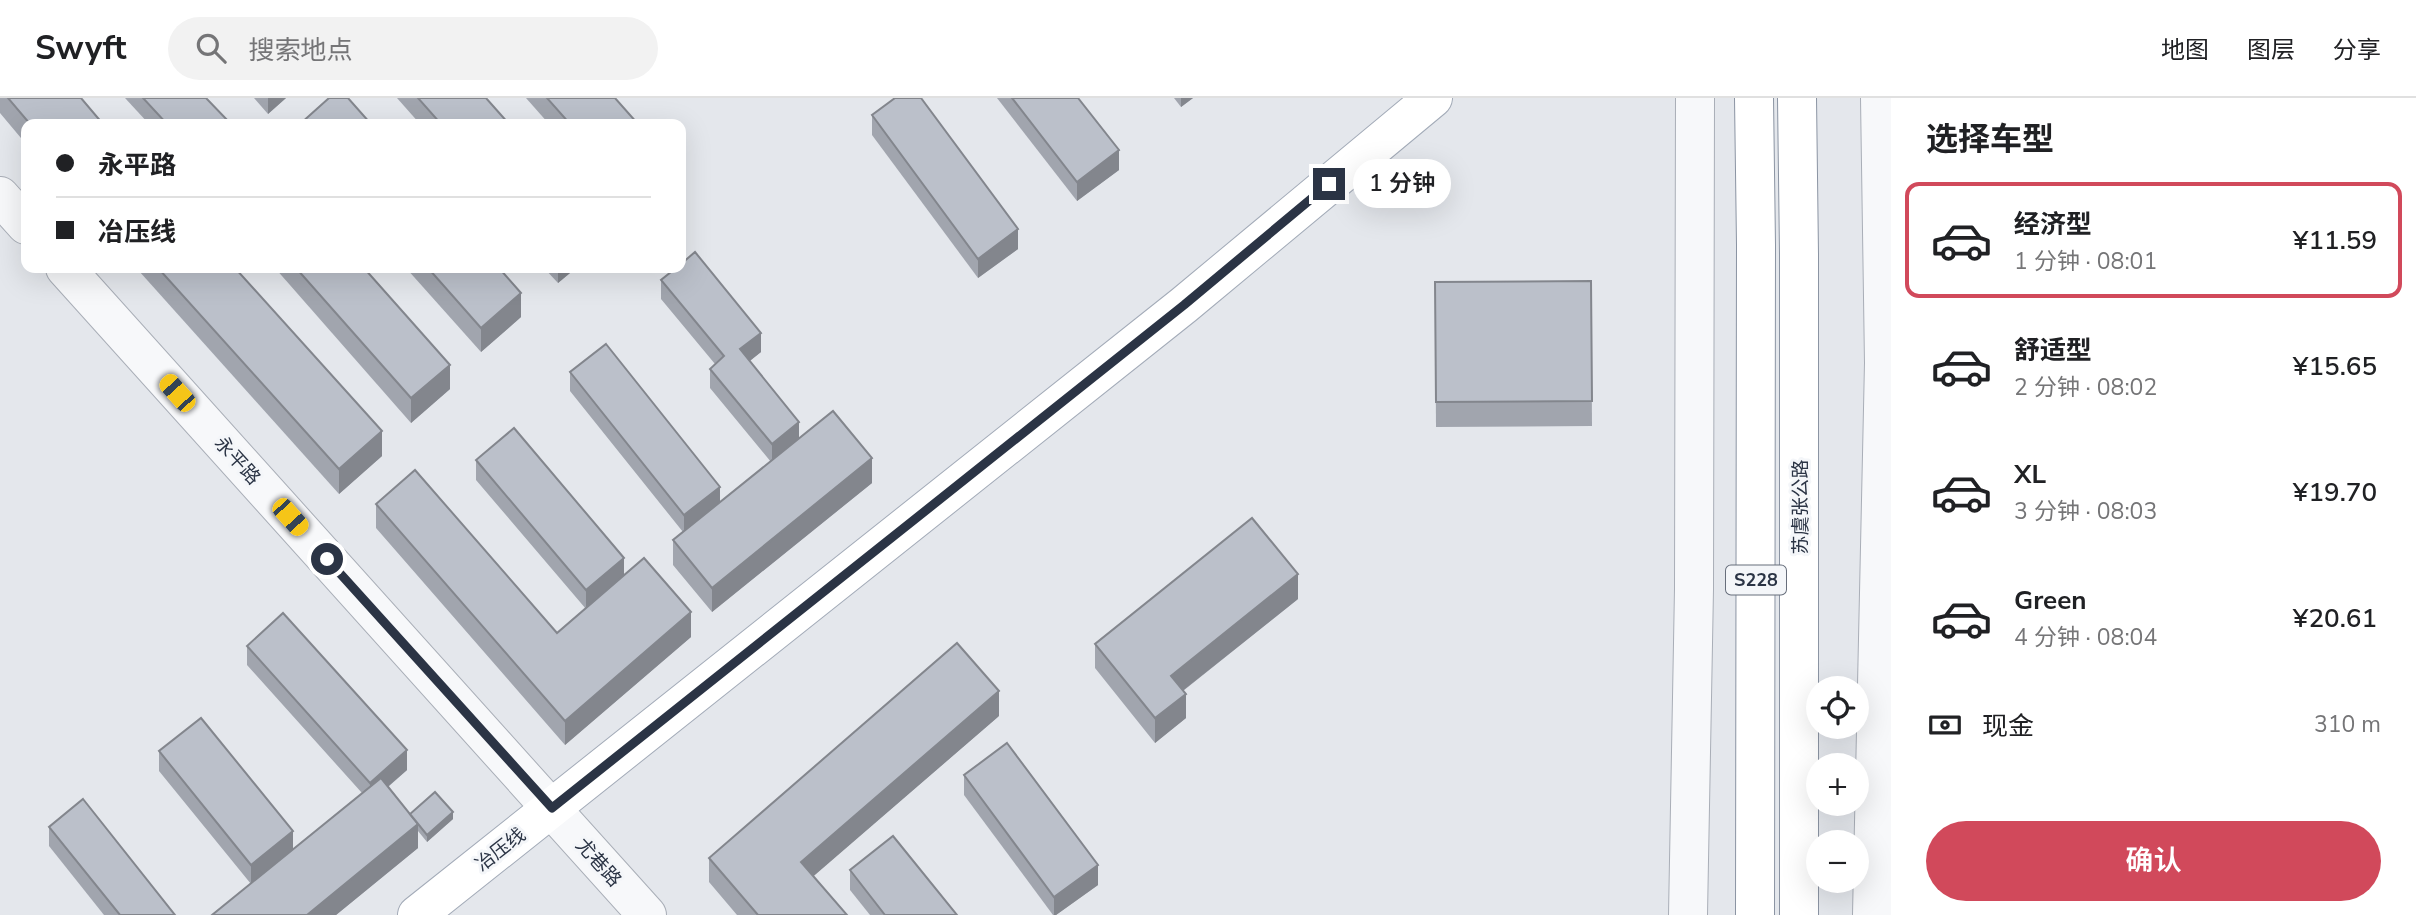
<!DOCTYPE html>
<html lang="zh">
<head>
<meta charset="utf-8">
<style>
	:root { --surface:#fff; --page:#f2f2f2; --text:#202124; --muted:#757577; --line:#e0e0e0; --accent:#d1495b }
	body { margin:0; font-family:"Nunito Sans","Noto Sans SC",sans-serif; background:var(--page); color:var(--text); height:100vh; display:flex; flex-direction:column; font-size:26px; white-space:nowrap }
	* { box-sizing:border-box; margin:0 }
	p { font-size:23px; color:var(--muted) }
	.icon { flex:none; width:38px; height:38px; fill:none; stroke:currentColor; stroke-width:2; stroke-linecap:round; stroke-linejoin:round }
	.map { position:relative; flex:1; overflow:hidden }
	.sheet { display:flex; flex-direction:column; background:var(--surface); width:525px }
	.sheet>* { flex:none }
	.banner { position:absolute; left:21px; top:21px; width:665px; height:154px; border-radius:14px; box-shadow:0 7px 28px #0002; display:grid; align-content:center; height:154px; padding:0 35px; background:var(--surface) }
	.fabs { position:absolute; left:1806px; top:578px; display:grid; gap:14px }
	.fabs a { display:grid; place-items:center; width:63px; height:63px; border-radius:50%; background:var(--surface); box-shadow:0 7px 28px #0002; font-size:35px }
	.end { position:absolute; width:32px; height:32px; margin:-16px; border:9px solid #2b3445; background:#fff; box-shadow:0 0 0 4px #fff }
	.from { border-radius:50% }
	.bubble { position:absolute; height:49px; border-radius:24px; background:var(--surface); box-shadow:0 7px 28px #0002; font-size:23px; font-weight:600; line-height:49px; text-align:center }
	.car { position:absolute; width:21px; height:42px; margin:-21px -10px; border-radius:9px; box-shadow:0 0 5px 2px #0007; background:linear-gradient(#f5c518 24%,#345 0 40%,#f5c518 0 76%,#345 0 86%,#f5c518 0) }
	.banner b { display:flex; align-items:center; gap:24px; height:66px; font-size:26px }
	.banner b+b { border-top:2px solid var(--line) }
	.banner i { width:18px; height:18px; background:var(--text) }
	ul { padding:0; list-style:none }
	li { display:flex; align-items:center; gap:21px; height:116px; margin:0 14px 10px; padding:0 21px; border:4px solid transparent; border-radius:14px }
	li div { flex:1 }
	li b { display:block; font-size:26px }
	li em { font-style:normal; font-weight:600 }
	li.selected { border-color:var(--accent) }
	li>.icon { width:63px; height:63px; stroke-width:1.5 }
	h2 { padding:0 35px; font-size:32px; line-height:84px }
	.pay { display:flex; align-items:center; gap:18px; height:77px; padding:0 35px; font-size:26px }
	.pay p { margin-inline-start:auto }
	.button { display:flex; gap:14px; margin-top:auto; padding:14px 35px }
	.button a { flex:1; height:80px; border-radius:42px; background:var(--accent); color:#fff; font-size:28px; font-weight:600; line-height:80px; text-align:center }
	header { display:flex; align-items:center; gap:42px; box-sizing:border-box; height:98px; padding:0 35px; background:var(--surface); border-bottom:2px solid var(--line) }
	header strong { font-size:33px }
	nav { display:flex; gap:38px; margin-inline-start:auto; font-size:24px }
	.search { width:490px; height:63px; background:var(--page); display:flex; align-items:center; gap:18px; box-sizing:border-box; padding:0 24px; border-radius:38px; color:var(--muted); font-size:26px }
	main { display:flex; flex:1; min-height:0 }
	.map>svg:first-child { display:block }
</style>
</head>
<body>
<header>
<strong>Swyft</strong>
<div class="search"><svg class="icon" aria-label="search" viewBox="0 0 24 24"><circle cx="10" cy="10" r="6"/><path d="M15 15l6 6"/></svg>搜索地点</div>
<nav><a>地图</a><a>图层</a><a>分享</a></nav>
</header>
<main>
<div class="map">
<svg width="1891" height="817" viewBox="0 0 1891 817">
	<rect width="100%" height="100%" fill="#e4e7ec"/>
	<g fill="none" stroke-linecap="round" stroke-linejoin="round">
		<g stroke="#a9aeb7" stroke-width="40">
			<g id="minor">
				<polyline points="0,98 26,127"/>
				<polyline points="65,170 647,817"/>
				<polyline points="1688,817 1694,491 1695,0"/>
				<polyline points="1872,817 1884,265 1880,0"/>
			</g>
		</g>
		<g stroke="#a3abb8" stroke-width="40">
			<polyline id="major" points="417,817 1184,207 1433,0"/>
		</g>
		<g stroke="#8b94a3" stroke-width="40">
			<g id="highway">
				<polyline points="1754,0 1756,147 1755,817"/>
				<polyline points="1797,0 1799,156 1799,817"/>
			</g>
		</g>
		<use href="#minor" stroke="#f7f8fa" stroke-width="38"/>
		<use href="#major" stroke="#fff" stroke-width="38"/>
		<use href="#highway" stroke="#fff" stroke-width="38"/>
	</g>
	<g fill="#a1a5ae">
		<polygon points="0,0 81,0 103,26 26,26 26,46 0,15"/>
		<polygon points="125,0 206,0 231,26 149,26"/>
		<polygon points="254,0 286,0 268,16"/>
		<polygon points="397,0 486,0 509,26 420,26"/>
		<polygon points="526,0 615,0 638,26 549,26"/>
		<polygon points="997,0 1078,0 1119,72 1077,103"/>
		<polygon points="1174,0 1193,0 1181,9"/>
		<polygon points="872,17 1018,151 978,180 872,37"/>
		<polygon points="139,170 235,170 382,358 339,396 139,173"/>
		<polygon points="275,170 364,170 450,291 411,325"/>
		<polygon points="406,170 499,170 521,219 481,254"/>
		<polygon points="544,170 576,170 558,185"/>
		<polygon points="661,182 761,254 749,263 799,340 872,385 712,514 673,467 673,442 683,434 570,293 570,274 720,405 771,364 710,290 710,271 715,266 661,201"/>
		<polygon points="1591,183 1592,328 1436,329 1435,184"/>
		<polygon points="476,362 624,477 691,539 565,647 376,430 376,406 557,535 586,511 476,382"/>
		<polygon points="1298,501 1183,593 1186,620 1155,645 1095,570 1095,546"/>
		<polygon points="247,548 407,672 388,689 410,716 453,721 427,744 418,733 418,750 336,817 212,817 251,786 159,673 159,653 293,751 362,695 247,567"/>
		<polygon points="999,618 813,778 847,817 737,817 709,784 709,760"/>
		<polygon points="964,677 1098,787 1056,817 1053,817 964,697"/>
		<polygon points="49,729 175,817 104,817 49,748"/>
		<polygon points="850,772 957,817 870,817 850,792"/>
	</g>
	<g fill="#83868d">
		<polygon points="268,0 286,0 268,16"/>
		<polygon points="1181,0 1193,0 1181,9"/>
		<polygon points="1119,52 1119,72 1077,103 1077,84"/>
		<polygon points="1018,131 1018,151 978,180 978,161"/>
		<polygon points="558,170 576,170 558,185"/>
		<polygon points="521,195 521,219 481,254 481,230"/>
		<polygon points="761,235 761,254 740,271 740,251"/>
		<polygon points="450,267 450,291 411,325 411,300"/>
		<polygon points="799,324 799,344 772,366 772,346"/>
		<polygon points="382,333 382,358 339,396 339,371"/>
		<polygon points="872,360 872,385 712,514 712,490"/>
		<polygon points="720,389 720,408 684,436 684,417"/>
		<polygon points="624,460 624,480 586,511 586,492"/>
		<polygon points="1298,476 1298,501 1171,602 1171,578"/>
		<polygon points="691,514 691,539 565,647 565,623"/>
		<polygon points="999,593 999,618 801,789 801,764"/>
		<polygon points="1186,596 1186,620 1155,645 1155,620"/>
		<polygon points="407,652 407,672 370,704 370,685"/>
		<polygon points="453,714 453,721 427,744 427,737"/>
		<polygon points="418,726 418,750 336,817 307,817"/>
		<polygon points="293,733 293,752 251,786 251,767"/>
		<polygon points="1098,767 1098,787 1056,817 1054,817 1054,799"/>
	</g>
	<g fill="#bbc0ca" stroke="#83868d" stroke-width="2">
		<polygon points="8,0 81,0 103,26 30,26"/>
		<polygon points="143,0 206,0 231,26 167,26"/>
		<polygon points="329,0 348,0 371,26 300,26"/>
		<polygon points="418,0 486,0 509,26 441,26"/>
		<polygon points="547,0 615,0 638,26 570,26"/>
		<polygon points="895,0 921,0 1018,131 978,161 872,17"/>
		<polygon points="1012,0 1078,0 1119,52 1077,84"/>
		<polygon points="695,154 761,235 740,251 799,324 772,346 710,271 724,258 661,182 676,170 681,170 681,166"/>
		<polygon points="158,170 235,170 382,333 339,371"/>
		<polygon points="296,170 364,170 450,267 411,300"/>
		<polygon points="428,170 499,170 521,195 481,230"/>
		<polygon points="1591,183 1592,303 1436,304 1435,184"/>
		<polygon points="606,246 720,389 684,417 570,274"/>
		<polygon points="833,313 872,360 712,490 673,442"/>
		<polygon points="514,330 624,460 586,492 476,362"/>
		<polygon points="415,372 557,535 644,460 691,514 565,623 376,406"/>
		<polygon points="1252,420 1298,476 1171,578 1186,596 1155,620 1095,546"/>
		<polygon points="283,515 407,652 370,685 247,548"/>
		<polygon points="957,545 999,593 801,764 847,817 758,817 709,760"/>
		<polygon points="201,620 293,733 251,767 159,653"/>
		<polygon points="1007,645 1098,767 1054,799 964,677"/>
		<polygon points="381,680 418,726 307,817 212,817"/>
		<polygon points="435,694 453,714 427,737 410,716"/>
		<polygon points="83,701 175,817 120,817 49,729"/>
		<polygon points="893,738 957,817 885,817 850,772"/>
	</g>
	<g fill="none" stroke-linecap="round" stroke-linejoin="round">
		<polyline stroke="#2b3445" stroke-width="9" points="327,461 552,710 1184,207 1329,86"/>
	</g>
	<g text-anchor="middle" stroke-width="6" stroke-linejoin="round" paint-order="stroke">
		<rect fill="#f4f6f9" stroke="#676e7b" stroke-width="2" x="1726" y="467.5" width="60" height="29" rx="5"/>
		<g font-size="18" font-weight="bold" fill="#2b3445">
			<text x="1756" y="488">S228</text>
		</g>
		<g font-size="19" fill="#2b3445" stroke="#f4f6f9">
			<text transform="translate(238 362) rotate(48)" y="7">永平路</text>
			<text transform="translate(1800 409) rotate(-90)" y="7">苏虞张公路</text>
			<text transform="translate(500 751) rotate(-38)" y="7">冶压线</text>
			<text transform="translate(599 764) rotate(48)" y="7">尤巷路</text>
		</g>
	</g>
</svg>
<div class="fabs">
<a><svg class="icon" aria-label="locate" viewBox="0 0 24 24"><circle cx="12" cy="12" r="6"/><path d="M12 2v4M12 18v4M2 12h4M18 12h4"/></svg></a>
<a>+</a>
<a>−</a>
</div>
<i class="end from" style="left:327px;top:461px"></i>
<i class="end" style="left:1329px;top:86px"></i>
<div class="bubble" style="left:1353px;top:61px;width:98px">1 分钟</div>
<i class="car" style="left:177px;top:295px;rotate:318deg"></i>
<i class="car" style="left:290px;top:419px;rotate:138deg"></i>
<div class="banner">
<b><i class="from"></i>永平路</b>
<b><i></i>冶压线</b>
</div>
</div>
<section class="sheet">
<h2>选择车型</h2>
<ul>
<li class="selected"><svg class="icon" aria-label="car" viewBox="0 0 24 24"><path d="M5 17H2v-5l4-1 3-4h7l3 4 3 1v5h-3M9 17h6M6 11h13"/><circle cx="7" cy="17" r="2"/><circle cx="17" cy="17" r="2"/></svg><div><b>经济型</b><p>1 分钟 · 08:01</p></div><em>¥11.59</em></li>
<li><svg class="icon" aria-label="car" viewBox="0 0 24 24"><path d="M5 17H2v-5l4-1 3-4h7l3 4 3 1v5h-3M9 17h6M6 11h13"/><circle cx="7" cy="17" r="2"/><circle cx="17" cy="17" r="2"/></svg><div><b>舒适型</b><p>2 分钟 · 08:02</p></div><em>¥15.65</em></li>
<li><svg class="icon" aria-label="car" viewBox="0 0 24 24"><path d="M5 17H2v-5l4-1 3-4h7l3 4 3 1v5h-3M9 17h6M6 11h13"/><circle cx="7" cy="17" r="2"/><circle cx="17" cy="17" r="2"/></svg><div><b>XL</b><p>3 分钟 · 08:03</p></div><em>¥19.70</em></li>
<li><svg class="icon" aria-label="car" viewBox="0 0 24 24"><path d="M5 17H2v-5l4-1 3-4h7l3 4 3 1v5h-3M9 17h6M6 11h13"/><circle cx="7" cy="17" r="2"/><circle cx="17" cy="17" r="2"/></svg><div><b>Green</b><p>4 分钟 · 08:04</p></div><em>¥20.61</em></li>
</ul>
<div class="pay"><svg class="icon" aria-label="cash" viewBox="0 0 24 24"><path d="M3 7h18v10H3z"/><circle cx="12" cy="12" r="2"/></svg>现金<p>310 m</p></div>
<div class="button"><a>确认</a></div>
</section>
</main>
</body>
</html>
